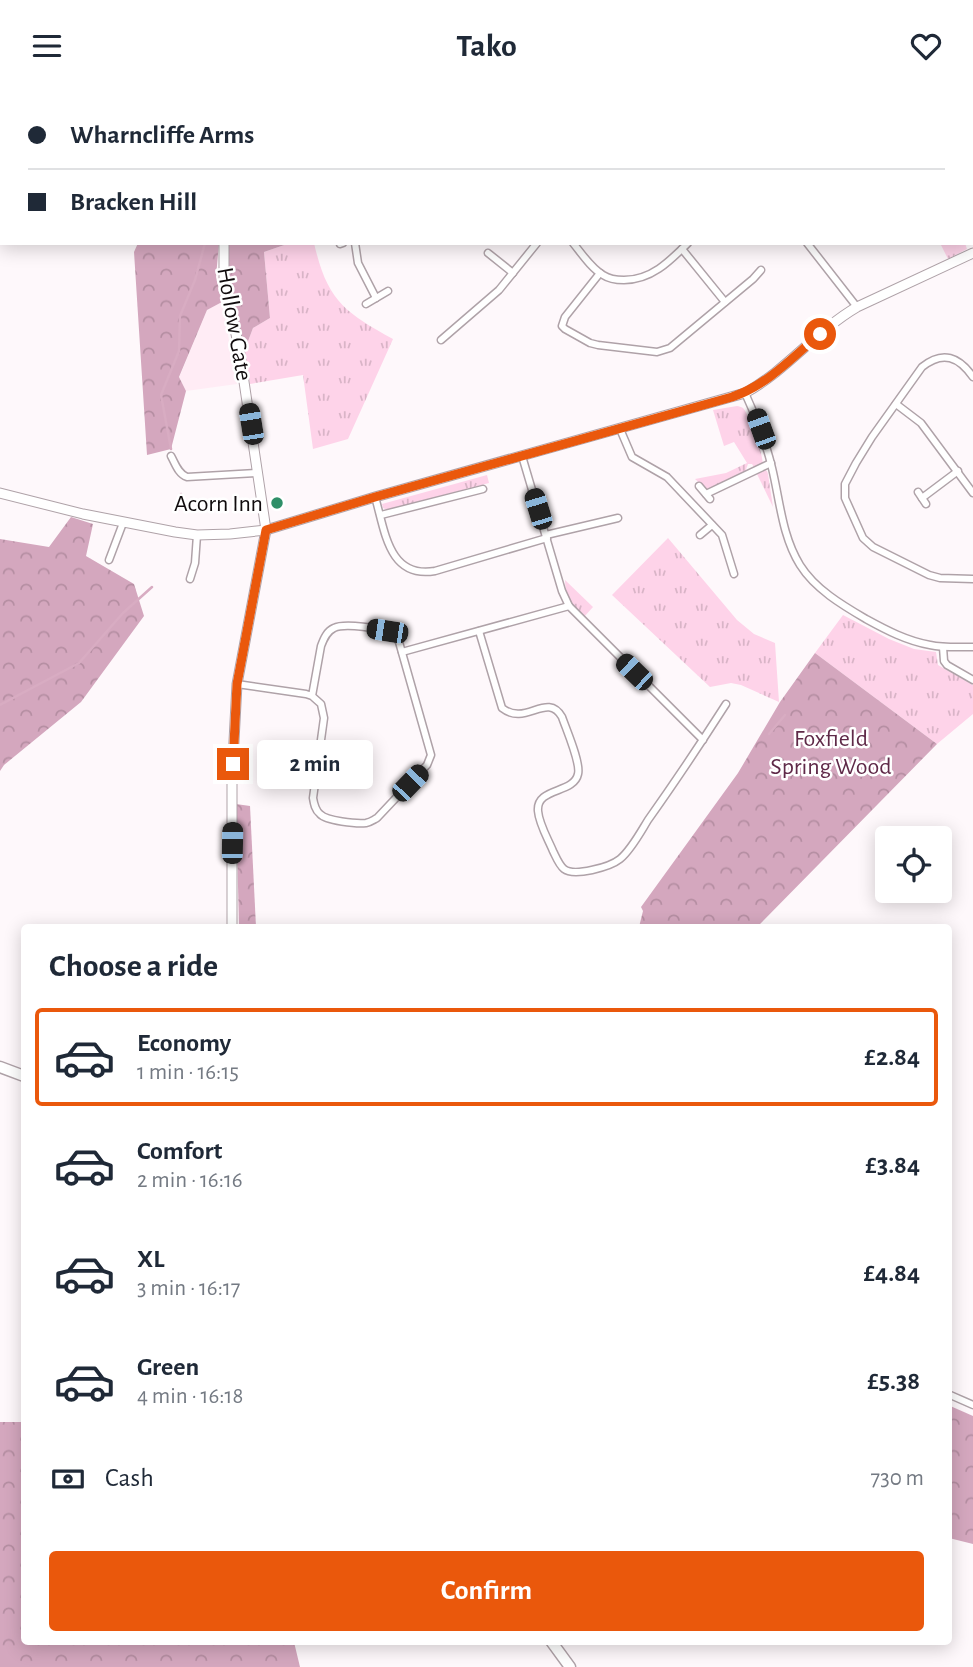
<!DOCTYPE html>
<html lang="en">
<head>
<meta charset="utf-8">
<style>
	:root { --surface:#fff; --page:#f2f2f3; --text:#1f2937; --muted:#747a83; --line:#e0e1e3; --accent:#ea580c }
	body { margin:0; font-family:"Alegreya Sans",sans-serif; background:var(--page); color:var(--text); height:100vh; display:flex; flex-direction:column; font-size:26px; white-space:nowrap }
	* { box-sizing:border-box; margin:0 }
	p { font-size:23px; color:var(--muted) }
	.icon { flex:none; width:38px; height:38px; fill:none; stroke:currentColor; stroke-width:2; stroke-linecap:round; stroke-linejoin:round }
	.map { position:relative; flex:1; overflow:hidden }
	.side { position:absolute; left:21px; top:833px; width:931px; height:721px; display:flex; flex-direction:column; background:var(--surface); border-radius:7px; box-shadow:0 4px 18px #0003 }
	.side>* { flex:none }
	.top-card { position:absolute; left:0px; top:0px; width:973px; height:154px; box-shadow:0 4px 18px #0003; display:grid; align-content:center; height:154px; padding:0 28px; background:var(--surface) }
	.fabs { position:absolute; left:875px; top:735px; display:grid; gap:14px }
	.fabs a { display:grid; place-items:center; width:77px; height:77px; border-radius:7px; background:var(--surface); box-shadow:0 4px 18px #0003; font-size:35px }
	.end { position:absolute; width:32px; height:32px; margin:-16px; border:9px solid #ea580c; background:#fff; box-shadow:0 0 0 4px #fff }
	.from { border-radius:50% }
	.bubble { position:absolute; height:49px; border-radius:7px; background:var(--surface); box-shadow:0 4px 18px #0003; font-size:23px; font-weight:600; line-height:49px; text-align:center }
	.car { position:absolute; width:21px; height:42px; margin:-21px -10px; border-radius:9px; box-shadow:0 0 5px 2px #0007; background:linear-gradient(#222 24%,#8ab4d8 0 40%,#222 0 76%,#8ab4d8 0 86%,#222 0) }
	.top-card b { display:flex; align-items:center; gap:24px; height:66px; font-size:26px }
	.top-card b+b { border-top:2px solid var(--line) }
	.top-card i { width:18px; height:18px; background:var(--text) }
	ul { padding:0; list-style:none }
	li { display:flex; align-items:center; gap:21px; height:98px; margin:0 14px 10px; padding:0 14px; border:4px solid transparent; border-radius:7px }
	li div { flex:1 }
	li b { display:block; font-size:26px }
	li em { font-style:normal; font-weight:600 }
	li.selected { border-color:var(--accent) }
	li>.icon { width:63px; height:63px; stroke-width:1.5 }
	h2 { padding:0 28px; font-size:32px; line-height:84px }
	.pay { display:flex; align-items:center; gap:18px; height:77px; padding:0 28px; font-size:26px }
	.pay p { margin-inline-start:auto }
	.action { display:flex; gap:14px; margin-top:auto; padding:14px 28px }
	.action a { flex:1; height:80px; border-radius:7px; background:var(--accent); color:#fff; font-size:28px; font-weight:600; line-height:80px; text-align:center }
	header { display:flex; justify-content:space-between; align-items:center; height:91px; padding:0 28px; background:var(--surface); font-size:32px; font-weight:600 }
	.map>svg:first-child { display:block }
</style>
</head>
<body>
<header><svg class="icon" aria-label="menu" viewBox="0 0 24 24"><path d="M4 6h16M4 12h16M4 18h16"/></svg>Tako<svg class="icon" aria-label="heart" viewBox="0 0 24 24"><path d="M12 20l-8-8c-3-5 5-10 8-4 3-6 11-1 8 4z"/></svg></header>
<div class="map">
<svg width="973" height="1576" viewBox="0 0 973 1576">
	<defs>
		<pattern id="grass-tufts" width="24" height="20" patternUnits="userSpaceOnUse" patternTransform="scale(1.75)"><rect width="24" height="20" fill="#fed3e9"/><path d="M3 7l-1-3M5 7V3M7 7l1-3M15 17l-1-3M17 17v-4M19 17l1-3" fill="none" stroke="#d9b4c7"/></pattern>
		<pattern id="forest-crowns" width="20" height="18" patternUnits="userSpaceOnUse" patternTransform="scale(1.75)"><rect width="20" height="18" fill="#d4a7be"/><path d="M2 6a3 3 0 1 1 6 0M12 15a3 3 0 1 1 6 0" fill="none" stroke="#b58ea2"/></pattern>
	</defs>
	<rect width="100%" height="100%" fill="#fef8fb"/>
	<polygon fill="#ffecf5" points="222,211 237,293 186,300 179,287 207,219"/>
	<g fill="url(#grass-tufts)">
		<polygon points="880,0 973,0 973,14 971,15 971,2 877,2"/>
		<path d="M290,152h24c13,57 30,69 79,96l-45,100 -35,10 -10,-74 -53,9 -6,-32 9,-24 17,-10 -6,-66z"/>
		<polygon points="940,152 965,152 967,158 948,168"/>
		<path d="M737,315c2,0 4,1 6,2 7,8 20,46 20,57l-9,2 -2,-3h-4l-3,8 -35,17h-4l-11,-10 31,-6 21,-10 -13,-21 -10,4 -11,-36z"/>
		<polygon points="765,379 767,380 768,383 773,416 757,383"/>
		<polygon points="487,384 489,392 387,419 383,417 382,413"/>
		<polygon points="668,447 737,529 754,543 775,552 779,611 741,594 731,592 710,596 612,504"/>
		<path d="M565,489l28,27 -9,10c-11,-11 -19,-21 -19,-37z"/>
		<polygon points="843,524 889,548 914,558 936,561 938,574 973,594 973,623 937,653 815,562"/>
	</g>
	<g fill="url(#forest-crowns)">
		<polygon points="138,152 219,152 216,186 222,211 207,219 179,286 186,300 171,358 147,364 134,161"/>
		<polygon points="227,152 290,152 264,161 270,227 253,237 244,261 226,188"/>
		<polygon points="71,426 93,433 86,465 134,493 144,525 81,611 4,674 0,680 0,448 49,456"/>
		<polygon points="815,562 937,653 757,836 639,836 643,820 641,816 738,682 780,611"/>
		<polygon points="236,713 250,715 256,836 239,836"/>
		<polygon points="948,1314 973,1325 973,1453 949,1447"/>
		<polygon points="0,1331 24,1331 24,1550 294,1551 300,1576 0,1576"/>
	</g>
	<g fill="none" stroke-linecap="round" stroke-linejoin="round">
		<g stroke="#d8acc2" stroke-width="2.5">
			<polyline points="88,2 93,0"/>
			<polyline points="228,2 228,0"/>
			<polyline points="0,118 2,115"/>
			<polyline points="171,358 161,304 179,260 180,225 195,189 205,152"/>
			<polyline points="178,419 181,403"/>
			<polyline points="0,614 79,572 123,522 152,496"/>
			<polyline points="769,643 785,624"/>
		</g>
		<g stroke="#afa2a8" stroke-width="9">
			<g id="street">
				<polyline points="410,0 411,2"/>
				<polyline points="494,0 495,2"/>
				<polyline points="599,0 609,2"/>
				<polyline points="738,0 738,2"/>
				<polyline points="279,2 284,0"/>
				<polyline points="615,2 624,0"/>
				<polyline points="805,2 810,0"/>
				<polyline points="355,152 358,172 376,207"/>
				<path d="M573,152c9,11 18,25 30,32 6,4 13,5 21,5 27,0 45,-18 64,-37"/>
				<polyline points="807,152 857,216"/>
				<polyline points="340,153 343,152"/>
				<polyline points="682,158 725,211"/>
				<polyline points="488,162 513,182"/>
				<polyline points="600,182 565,226 562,235 565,238 590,252 598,254 657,261 670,257 753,188 761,179"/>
				<polyline points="366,213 388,200"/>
				<polyline points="441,249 499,199 537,152"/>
				<path d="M973,286c-14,-20 -30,-27 -51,-10l-50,70 -16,26 -11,21v14l18,40 10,9 56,28 11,3 33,1"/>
				<path d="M745,302c11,24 21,49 27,75 8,33 10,68 28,97 15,24 42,40 66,54 20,11 41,22 64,26 14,3 29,2 43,2"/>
				<polyline points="896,313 921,332 973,402"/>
				<polyline points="620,338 632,366 667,386 722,444 734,483"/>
				<path d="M171,365c4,7 7,18 16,21l71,-4"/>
				<polyline points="522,365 562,500 569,515 703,649"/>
				<polyline points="699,395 710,408"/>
				<polyline points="918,401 926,413"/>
				<polyline points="706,403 771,372"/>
				<path d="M375,406c10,33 13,82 60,74l112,-33"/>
				<polyline points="922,407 958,380"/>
				<polyline points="381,424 483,398"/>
				<polyline points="546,444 618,427"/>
				<polyline points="700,444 712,434"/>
				<polyline points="109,469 123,432"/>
				<polyline points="190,488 195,472 197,444"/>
				<path d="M479,540l23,77c24,19 45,-17 60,9 4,12 19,46 16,57 -4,20 -42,13 -40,37 1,13 10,28 15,40 3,6 6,14 11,18 10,8 46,-2 56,-10 11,-9 20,-26 28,-39 27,-38 53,-77 78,-116"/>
				<polyline points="943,556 944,570 947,574 973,589"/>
				<polyline points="402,561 569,515"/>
				<path d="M237,593l69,10 6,2 9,8 3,14 -11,80c1,6 2,12 7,16 6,7 37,10 46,9 5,-1 7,-3 11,-5l50,-53 4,-10 -32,-113c-3,-5 -2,-6 -8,-9 -9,-5 -47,-10 -57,-5 -7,3 -10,10 -13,18l-9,50"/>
				<polyline points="948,1303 973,1314"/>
			</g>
		</g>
		<g stroke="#afa2a8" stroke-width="11">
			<g id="secondary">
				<polyline points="241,0 241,2"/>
				<polyline points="224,152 224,187 239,257 266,439 237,593 232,688 232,836"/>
				<path d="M0,402l83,21 92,18 22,3 33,-1 36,-4 109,-33 370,-104c42,-23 71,-62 112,-86l116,-54"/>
			</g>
		</g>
		<g stroke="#afa2a8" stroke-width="13">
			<g id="highway">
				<polyline points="0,976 24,985"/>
				<polyline points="551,1550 570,1576"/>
			</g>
		</g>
		<use href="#street" stroke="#fff" stroke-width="6"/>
		<use href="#secondary" stroke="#fff" stroke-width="9"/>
		<use href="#highway" stroke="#fff" stroke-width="10"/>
	</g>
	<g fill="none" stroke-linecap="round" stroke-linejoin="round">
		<path stroke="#ea580c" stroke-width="9" d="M233,673l4,-80 29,-154 109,-33 357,-100c35,-12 60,-39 88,-63"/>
	</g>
	<circle fill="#2f8f68" stroke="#fff" stroke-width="2.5" cx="277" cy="412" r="7"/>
	<g text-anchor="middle" stroke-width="5" stroke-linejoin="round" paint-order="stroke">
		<g font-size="24" fill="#100b0d" stroke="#fff">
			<text transform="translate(235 233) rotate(80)" y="8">Hollow Gate</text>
		</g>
		<g font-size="24" fill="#100b0d" stroke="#fff" text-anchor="end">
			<text x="263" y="420">Acorn Inn</text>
		</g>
		<g font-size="24" fill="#5f2948" stroke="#fff">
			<text x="831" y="655">Foxfield<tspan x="831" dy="28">Spring Wood</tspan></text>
		</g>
	</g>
</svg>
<div class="fabs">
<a><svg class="icon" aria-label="locate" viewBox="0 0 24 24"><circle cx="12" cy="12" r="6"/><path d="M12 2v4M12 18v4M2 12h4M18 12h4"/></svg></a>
</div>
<i class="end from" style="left:820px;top:243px"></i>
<i class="end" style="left:233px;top:673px"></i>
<div class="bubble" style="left:257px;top:649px;width:116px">2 min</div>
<i class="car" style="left:251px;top:333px;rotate:351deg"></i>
<i class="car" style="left:761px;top:338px;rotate:340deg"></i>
<i class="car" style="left:538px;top:418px;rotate:343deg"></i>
<i class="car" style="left:387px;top:540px;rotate:279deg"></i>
<i class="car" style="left:634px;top:581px;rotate:314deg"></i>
<i class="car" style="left:410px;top:692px;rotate:44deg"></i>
<i class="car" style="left:232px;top:752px;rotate:1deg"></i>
<div class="top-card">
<b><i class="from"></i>Wharncliffe Arms</b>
<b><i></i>Bracken Hill</b>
</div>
<section class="side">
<h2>Choose a ride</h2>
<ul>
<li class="selected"><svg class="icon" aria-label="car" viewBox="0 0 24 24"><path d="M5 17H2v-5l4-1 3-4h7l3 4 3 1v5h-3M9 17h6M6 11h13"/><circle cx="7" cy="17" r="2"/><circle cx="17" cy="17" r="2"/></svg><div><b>Economy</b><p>1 min · 16:15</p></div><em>£2.84</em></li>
<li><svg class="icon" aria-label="car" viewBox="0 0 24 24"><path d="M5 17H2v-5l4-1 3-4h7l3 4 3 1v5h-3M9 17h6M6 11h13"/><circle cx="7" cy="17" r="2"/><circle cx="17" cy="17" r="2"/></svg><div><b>Comfort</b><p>2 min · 16:16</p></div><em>£3.84</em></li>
<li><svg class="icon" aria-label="car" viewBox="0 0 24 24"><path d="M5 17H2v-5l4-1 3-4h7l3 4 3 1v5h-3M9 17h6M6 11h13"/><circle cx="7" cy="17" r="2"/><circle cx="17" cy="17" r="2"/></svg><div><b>XL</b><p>3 min · 16:17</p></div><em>£4.84</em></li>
<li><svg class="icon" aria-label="car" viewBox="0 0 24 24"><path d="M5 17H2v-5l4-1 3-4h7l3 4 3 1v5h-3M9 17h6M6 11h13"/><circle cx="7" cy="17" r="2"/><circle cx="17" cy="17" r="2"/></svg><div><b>Green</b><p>4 min · 16:18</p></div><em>£5.38</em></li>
</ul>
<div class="pay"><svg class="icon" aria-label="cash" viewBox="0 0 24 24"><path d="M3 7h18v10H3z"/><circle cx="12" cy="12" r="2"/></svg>Cash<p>730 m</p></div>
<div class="action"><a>Confirm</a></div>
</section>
</div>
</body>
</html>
